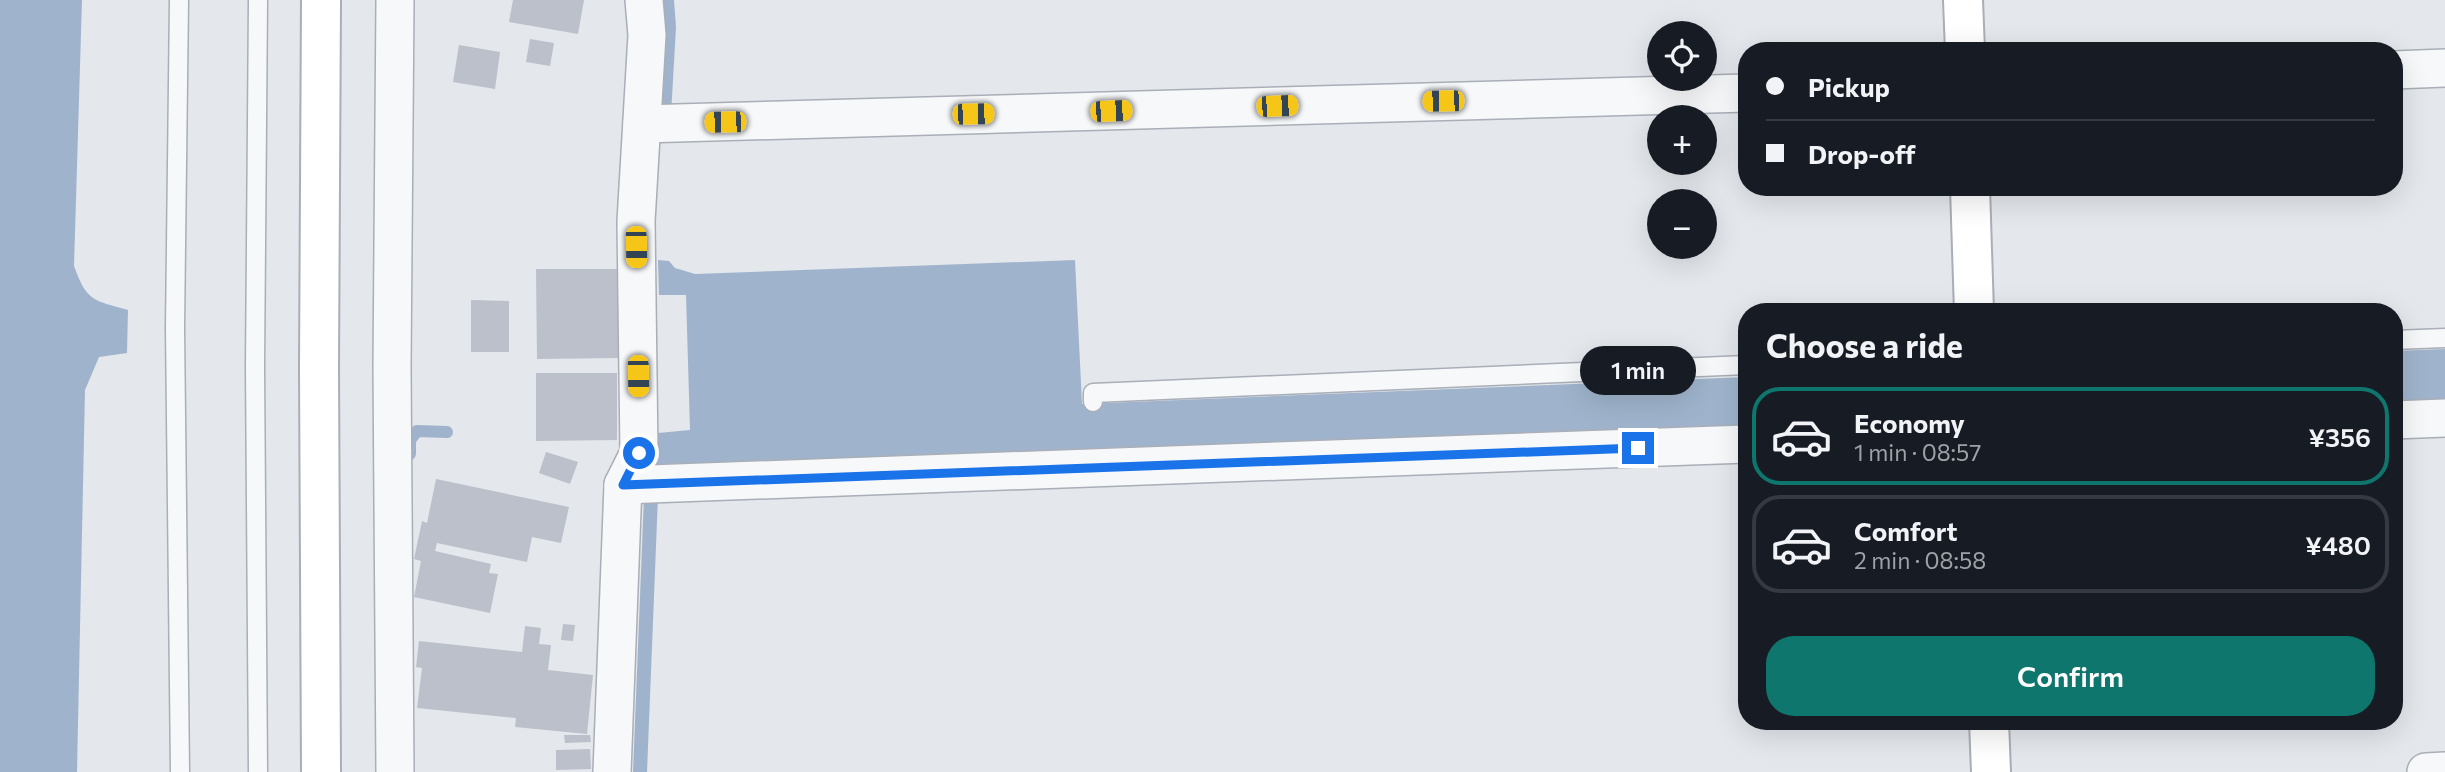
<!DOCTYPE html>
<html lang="en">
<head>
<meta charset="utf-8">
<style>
	:root { --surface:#171b24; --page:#20242c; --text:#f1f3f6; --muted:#9ea1a6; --line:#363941; --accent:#0f766e }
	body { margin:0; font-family:Commissioner,sans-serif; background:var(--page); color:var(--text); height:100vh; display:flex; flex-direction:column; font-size:26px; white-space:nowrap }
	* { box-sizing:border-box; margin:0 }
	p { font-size:23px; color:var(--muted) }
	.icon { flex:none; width:38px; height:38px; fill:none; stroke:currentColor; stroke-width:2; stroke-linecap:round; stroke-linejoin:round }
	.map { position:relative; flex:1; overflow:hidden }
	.side { position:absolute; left:1738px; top:303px; width:665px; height:427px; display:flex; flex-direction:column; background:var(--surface); border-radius:28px; box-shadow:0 7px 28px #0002 }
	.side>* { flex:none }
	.banner { position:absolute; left:1738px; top:42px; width:665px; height:154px; border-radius:28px; box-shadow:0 7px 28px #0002; display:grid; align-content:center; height:154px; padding:0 28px; background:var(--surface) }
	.tools { position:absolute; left:1647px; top:21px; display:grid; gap:14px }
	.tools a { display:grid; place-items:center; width:70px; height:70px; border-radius:50%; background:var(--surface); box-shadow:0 7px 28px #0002; font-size:35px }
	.end { position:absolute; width:32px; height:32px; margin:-16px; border:9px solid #1a73e8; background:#fff; box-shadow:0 0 0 4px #fff }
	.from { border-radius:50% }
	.bubble { position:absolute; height:49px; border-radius:24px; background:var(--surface); box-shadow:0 7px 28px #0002; font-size:23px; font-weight:600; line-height:49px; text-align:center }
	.car { position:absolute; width:21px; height:42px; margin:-21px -10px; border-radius:9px; box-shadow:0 0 5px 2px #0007; background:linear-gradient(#f5c518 24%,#345 0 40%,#f5c518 0 76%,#345 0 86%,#f5c518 0) }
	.banner b { display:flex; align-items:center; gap:24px; height:66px; font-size:26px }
	.banner b+b { border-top:2px solid var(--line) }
	.banner i { width:18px; height:18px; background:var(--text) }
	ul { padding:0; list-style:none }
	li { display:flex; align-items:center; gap:21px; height:98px; margin:0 14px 10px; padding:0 14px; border:4px solid var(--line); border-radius:28px }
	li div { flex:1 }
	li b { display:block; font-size:26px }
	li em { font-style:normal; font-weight:600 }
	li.active { border-color:var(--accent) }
	li>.icon { width:63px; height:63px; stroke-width:1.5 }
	h2 { padding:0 28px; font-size:32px; line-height:84px }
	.button { display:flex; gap:14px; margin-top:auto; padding:14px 28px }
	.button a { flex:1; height:80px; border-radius:28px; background:var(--accent); color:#fff; font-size:28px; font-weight:600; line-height:80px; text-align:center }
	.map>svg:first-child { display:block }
</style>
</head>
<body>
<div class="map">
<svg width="2445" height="772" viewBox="0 0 2445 772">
	<rect width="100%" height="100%" fill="#e4e7ec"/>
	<g fill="#9fb4cc">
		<path d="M0,0h82l-8,266c13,36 19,34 54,44l-1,43 -28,4 -14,33 -8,382h-77z"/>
		<polygon points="662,0 674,0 676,27 671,115 660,111 665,30"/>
		<polygon points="658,260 669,261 675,268 695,274 1075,260 1082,404 1746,377 1746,428 658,496 647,772 633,772 644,496 658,433 690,430 686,295 659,295"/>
		<polygon points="2445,349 2445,403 2394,405 2394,351"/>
	</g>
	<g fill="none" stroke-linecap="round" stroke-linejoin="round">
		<polyline stroke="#9fb4cc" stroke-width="12" points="410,454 410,440 417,431 447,432"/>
	</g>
	<g fill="#bbc0ca">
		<polygon points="513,0 584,0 578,34 509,22"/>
		<polygon points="530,39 554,43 550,66 526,62"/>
		<polygon points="459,45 500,52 495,89 453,82"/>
		<polygon points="536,269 619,269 619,358 537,359"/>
		<polygon points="471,300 509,301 509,352 471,352"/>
		<polygon points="536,373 617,373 617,440 536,441"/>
		<polygon points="546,452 578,462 570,484 539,473"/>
		<polygon points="436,479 569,507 561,543 532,537 527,562 437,543 435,551 491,564 489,573 498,574 490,613 414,597 421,561 414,559 422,521 427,523"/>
		<polygon points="563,624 575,625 573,641 561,640"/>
		<polygon points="525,626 541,628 539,644 551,645 548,670 593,675 587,734 515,727 516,718 417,708 422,668 416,667 419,641 522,652"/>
		<polygon points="564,735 590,735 591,742 565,743"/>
		<polygon points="590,749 591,769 556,770 556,750"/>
	</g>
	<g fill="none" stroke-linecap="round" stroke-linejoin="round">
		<g stroke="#a9aeb7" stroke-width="21">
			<g id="lane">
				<polyline points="179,0 175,328 180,772"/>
				<polyline points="2394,340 2445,338"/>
				<polyline points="1093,402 1093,393 1746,365"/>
				<polyline points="258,772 255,367 258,0"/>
			</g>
		</g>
		<g stroke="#a9aeb7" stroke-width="40">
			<g id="street">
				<polyline points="395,0 392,367 395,772"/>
				<polyline points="2394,70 2445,68"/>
				<polyline points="642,124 1746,93"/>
				<polyline points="2394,420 2445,418"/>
				<polyline points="623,485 1746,444"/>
				<polyline points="612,772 623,485 639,453 636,221 647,35 644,0"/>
				<polyline points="2426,772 2445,771"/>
			</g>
		</g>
		<g stroke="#a9aeb7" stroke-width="42">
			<g id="secondary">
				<polyline points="321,0 319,368 321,772"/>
				<polyline points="1963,0 1965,51"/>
				<polyline points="1970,187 1974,312"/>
				<polyline points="1989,721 1991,772"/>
			</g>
		</g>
		<use href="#lane" stroke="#f7f8fa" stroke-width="18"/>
		<use href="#street" stroke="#f7f8fa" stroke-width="37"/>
		<use href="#secondary" stroke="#fff" stroke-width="38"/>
	</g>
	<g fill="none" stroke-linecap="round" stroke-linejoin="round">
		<polyline stroke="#1a73e8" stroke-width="9" points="639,453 623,485 1638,448"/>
	</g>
</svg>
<div class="tools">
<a><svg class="icon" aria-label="locate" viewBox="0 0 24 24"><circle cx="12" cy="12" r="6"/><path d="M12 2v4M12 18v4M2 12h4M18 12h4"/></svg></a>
<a>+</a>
<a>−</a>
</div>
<i class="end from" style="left:639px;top:453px"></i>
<i class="end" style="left:1638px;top:448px"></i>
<div class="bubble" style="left:1580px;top:346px;width:116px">1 min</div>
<i class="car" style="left:1443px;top:101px;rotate:269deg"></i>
<i class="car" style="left:1277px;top:106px;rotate:88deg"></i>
<i class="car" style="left:1111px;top:111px;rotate:88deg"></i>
<i class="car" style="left:973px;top:114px;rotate:89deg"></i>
<i class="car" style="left:725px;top:122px;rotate:269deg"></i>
<i class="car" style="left:636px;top:247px;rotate:179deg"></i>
<i class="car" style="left:638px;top:376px;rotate:179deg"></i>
<div class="banner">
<b><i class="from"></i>Pickup</b>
<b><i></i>Drop-off</b>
</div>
<section class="side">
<h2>Choose a ride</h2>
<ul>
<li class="active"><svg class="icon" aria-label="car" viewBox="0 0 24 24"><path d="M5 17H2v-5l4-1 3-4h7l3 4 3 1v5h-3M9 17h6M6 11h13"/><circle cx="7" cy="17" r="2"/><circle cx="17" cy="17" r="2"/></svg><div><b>Economy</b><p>1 min · 08:57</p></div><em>¥356</em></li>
<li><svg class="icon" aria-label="car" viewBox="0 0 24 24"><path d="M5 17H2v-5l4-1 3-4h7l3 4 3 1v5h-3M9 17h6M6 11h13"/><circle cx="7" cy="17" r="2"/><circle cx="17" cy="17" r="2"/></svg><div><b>Comfort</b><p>2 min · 08:58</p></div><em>¥480</em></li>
</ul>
<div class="button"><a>Confirm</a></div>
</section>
</div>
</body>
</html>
